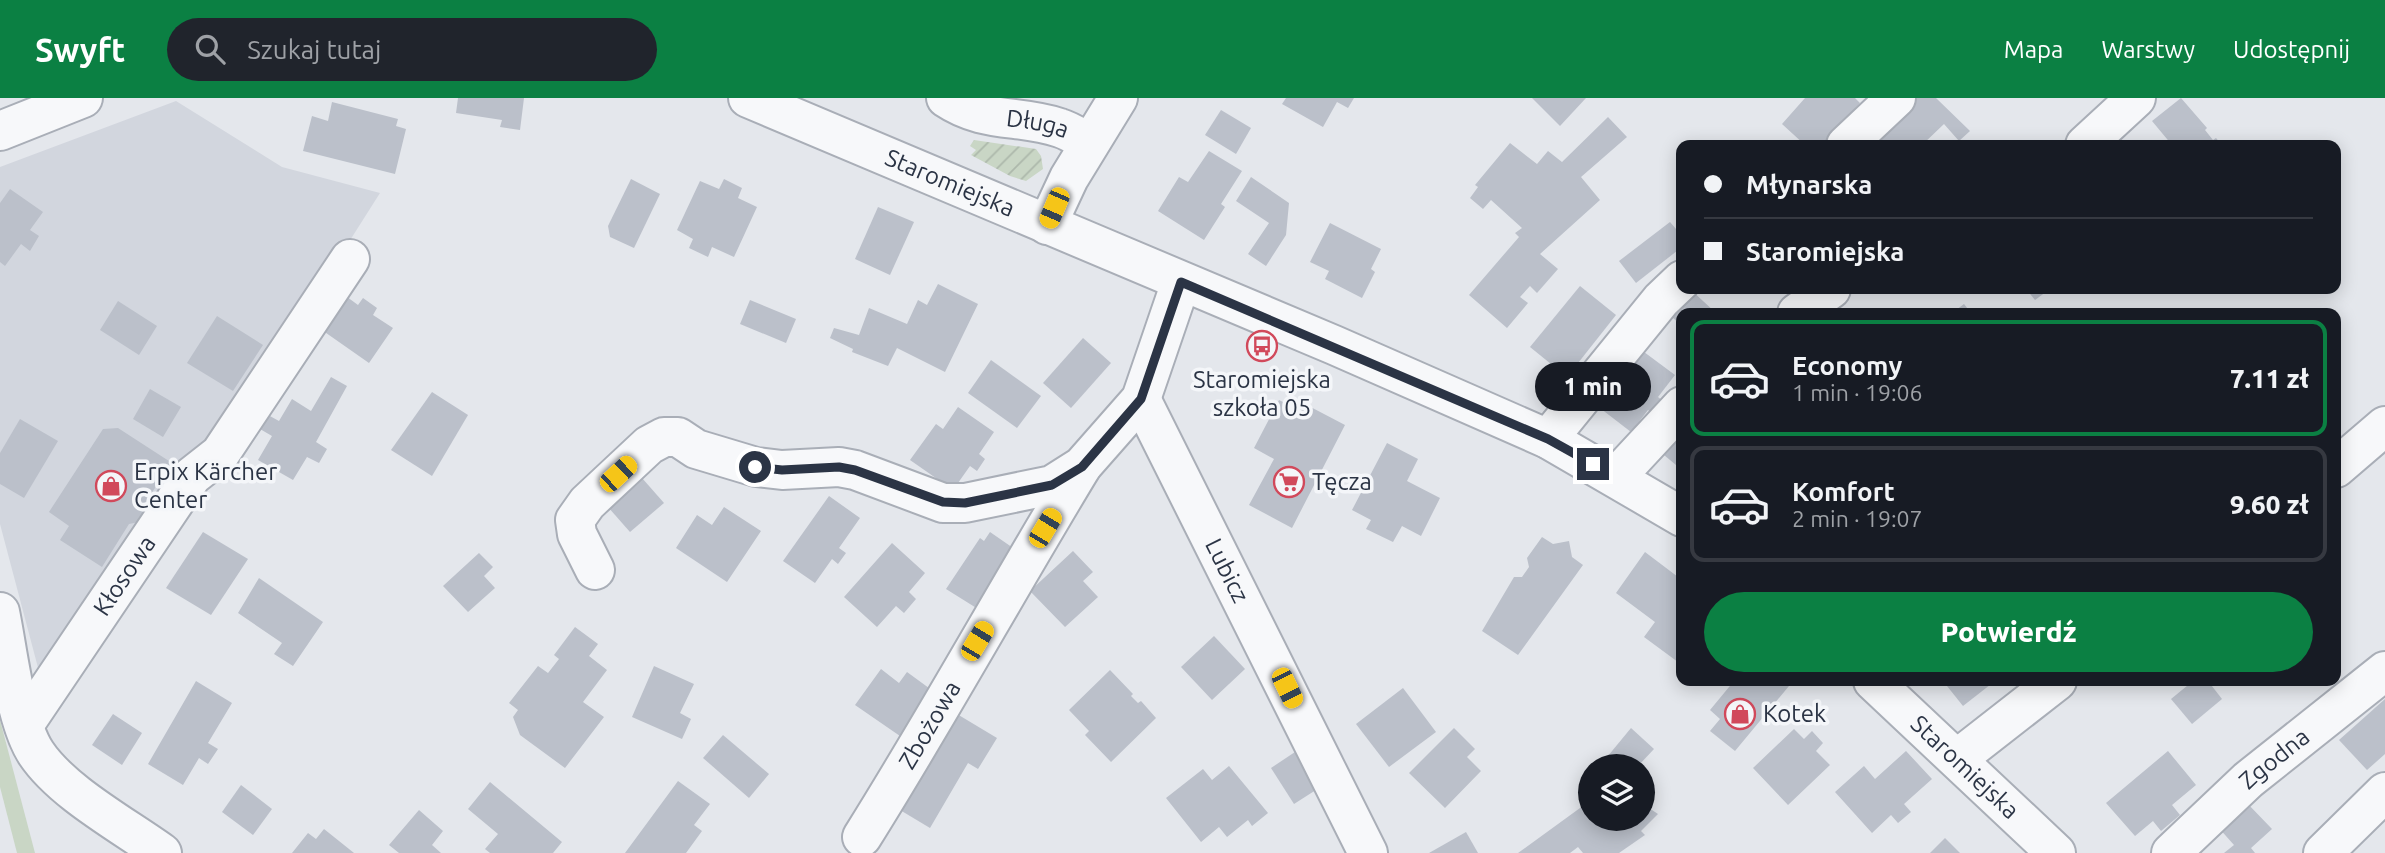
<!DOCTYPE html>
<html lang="pl">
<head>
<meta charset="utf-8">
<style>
	:root { --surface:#171b24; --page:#20242c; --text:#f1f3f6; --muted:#9ea1a6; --line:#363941; --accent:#0b8043 }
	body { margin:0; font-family:Ubuntu,sans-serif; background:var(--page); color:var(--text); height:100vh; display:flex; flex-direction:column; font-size:26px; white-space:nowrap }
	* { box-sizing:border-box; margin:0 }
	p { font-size:23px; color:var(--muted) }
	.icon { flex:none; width:38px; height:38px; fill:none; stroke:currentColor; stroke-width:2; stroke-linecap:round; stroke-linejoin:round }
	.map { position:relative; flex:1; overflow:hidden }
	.sheet { position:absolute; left:1676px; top:210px; width:665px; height:378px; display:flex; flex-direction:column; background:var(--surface); border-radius:14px; box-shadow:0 4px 18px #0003 }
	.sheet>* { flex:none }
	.hud { position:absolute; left:1676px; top:42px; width:665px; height:154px; border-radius:14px; box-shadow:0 4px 18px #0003; display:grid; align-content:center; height:154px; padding:0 28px; background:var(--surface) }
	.buttons { position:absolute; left:1578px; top:656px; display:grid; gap:14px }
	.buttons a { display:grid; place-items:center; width:77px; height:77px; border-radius:50%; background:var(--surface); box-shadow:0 4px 18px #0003; font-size:35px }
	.end { position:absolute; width:32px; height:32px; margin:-16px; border:9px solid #2b3445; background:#fff; box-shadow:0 0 0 4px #fff }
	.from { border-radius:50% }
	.bubble { position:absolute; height:49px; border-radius:24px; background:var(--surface); box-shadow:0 4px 18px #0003; font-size:23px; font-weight:800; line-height:49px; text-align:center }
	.car { position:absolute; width:21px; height:42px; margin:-21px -10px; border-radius:9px; box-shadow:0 0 5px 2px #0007; background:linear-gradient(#f5c518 24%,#345 0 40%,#f5c518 0 76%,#345 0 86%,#f5c518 0) }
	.hud b { display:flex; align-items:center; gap:24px; height:66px; font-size:26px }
	.hud b+b { border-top:2px solid var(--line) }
	.hud i { width:18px; height:18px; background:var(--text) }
	ul { padding:12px 0 0; list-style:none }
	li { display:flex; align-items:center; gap:21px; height:116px; margin:0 14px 10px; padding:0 14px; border:4px solid var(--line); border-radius:14px }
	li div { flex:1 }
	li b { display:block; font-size:26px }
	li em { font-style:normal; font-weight:800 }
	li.active { border-color:var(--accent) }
	li>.icon { width:63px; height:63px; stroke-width:1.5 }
	.primary-button { display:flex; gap:14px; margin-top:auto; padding:14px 28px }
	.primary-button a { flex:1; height:80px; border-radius:42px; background:var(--accent); color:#fff; font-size:28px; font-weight:800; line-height:80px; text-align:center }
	header { display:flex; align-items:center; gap:42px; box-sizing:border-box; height:98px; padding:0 35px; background:var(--accent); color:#fff }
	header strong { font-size:33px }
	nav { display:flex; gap:38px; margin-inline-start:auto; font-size:24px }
	.search { width:490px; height:63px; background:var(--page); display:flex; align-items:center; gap:18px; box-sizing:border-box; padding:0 24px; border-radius:38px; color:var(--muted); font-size:26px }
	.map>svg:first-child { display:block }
</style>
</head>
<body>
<header>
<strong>Swyft</strong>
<div class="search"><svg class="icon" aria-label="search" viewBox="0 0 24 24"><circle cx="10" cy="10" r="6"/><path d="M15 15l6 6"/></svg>Szukaj tutaj</div>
<nav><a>Mapa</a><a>Warstwy</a><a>Udostępnij</a></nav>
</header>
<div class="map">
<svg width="2385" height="755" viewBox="0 0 2385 755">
	<defs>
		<pattern id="garden-furrows" width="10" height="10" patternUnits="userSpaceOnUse" patternTransform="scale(1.75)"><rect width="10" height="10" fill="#c9d6c5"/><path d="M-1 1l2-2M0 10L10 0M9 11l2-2" fill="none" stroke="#adb8ab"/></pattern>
	</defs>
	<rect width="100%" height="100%" fill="#e4e7ec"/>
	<polygon fill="#d2d6de" points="176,3 282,69 380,95 50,615 0,426 0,69"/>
	<polygon fill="#c9d6c5" points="0,622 35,755 17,755 0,689"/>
	<polygon fill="url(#garden-furrows)" points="974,42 1036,51 1041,58 1043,71 1026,83 1010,78 971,57 976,52 970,48"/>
	<g fill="#bbc0ca">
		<polygon points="458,0 524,0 520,32 500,29 502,22 456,15"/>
		<polygon points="1286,0 1354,0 1348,10 1337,4 1323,29 1282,6"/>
		<polygon points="1532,0 1586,0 1560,28"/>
		<polygon points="1805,0 1855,0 1860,5 1849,17 1856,24 1833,34 1822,47 1805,47 1782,26"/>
		<polygon points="1907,0 1936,0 1970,33 1959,43 1944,26 1922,47 1859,47"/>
		<polygon points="2181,0 2207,30 2205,32 2213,42 2216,40 2222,47 2172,47 2152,23"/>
		<polygon points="332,4 398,21 396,28 406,31 395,76 303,53 312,18 328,23"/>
		<polygon points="1221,12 1251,30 1236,56 1205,37"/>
		<polygon points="1608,19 1627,39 1581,79 1600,102 1540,156 1558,171 1537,195 1530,188 1520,199 1528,205 1507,230 1469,197 1519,139 1515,135 1522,130 1491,102 1483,111 1470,100 1478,89 1475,87 1510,45 1537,66 1548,53 1562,64"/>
		<polygon points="1209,53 1242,73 1221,106 1225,109 1204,142 1158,113 1179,79 1188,84"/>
		<polygon points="1251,79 1289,105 1286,137 1266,168 1248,156 1269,125 1236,103"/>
		<polygon points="631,81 660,96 634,150 610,139 608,128"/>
		<polygon points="724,81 742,90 738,100 757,109 734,159 712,149 708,159 689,150 693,141 677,132 700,83 719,91"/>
		<polygon points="10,91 43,114 30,132 39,138 30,153 21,146 5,168 0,164 0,105"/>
		<polygon points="878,109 914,124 890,177 855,161"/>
		<polygon points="1670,124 1682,138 1682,149 1636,185 1619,163"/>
		<polygon points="1330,125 1381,151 1371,171 1375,174 1362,200 1325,181 1329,173 1310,164"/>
		<polygon points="938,186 978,206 945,274 897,250 888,268 852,254 853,251 830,240 834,230 859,237 869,210 907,226 918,202 927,207"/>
		<polygon points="1580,188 1616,217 1567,279 1530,249"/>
		<polygon points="1690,191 1716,215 1682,215 1682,228 1663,211"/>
		<polygon points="2026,191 2050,191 2035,202"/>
		<polygon points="343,196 358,207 363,200 377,210 373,217 393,230 369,265 319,230"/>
		<polygon points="750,202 796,221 786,245 740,226"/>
		<polygon points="118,203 157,228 139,257 100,232"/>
		<polygon points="1964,206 1971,215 1952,215"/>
		<polygon points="217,218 263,247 233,293 187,265"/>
		<polygon points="1083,240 1111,265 1071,310 1043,285"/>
		<polygon points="1640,251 1675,277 1658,299 1664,304 1654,317 1648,312 1631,334 1596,307"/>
		<polygon points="991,262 1041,298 1017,330 968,295"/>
		<polygon points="331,279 347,288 316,344 327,351 319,365 307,359 293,382 258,362 272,338 260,331 268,317 279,323 292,301 311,313"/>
		<polygon points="150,291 181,309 163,339 133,321"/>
		<polygon points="432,294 468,317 432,378 391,352"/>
		<polygon points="1279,302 1299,312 1303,305 1345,327 1292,430 1249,407 1274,361 1254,350"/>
		<polygon points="958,309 994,334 979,356 985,361 977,373 970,368 953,392 910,362 936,326 943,331"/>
		<polygon points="20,321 58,343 24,400 0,386 0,355"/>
		<polygon points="1682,326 1682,372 1658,352"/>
		<polygon points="118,330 172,365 140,412 144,415 139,424 129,426 102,469 60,442 69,428 49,414 103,331"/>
		<polygon points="1387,345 1418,361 1407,383 1440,400 1421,438 1402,428 1393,444 1366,431 1371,422 1352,412"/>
		<polygon points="642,380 664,405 630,434 608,409"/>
		<polygon points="829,398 860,420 839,450 846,455 838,466 832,461 815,485 783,463"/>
		<polygon points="724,409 761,433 727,484 676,450 697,417 712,427"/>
		<polygon points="203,434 248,461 211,517 166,490"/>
		<polygon points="990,434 1016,452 978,511 946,491 980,440 984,443"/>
		<polygon points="1542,439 1553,446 1569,443 1572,459 1583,467 1518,557 1482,533 1514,479 1522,479 1529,469 1527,460"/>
		<polygon points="892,445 925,475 909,494 916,501 904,515 896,508 877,529 844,499"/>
		<polygon points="1073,453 1093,474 1083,483 1098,499 1065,529 1030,493"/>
		<polygon points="1645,454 1682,482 1682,567 1644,539 1655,524 1616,495"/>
		<polygon points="479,455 493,469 484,478 495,490 468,514 443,488"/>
		<polygon points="259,480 323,524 293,568 274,556 282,545 238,515"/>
		<polygon points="575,529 598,546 589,558 607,572 583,604 604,619 565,670 520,637 513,619 518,612 509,605 538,568 548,575 559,561 554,557"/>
		<polygon points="1214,538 1245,571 1212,602 1181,569"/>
		<polygon points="654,568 694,586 680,615 691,621 682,641 632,619"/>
		<polygon points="881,571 899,585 907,574 933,593 900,638 855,607"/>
		<polygon points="1110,572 1133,596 1131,598 1138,605 1141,603 1156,620 1111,664 1085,637 1089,633 1069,612"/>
		<polygon points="196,583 232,605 208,645 218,651 208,666 199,660 183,687 148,666"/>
		<polygon points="1734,583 1782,583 1789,588 1735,653 1710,633 1720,621 1710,612"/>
		<polygon points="1943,583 1995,583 1963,608"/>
		<polygon points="2193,583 2208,583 2222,601 2192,626 2171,601"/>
		<polygon points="1403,590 1436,634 1389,669 1356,626"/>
		<polygon points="2385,601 2385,656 2367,672 2339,642"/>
		<polygon points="952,613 997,640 978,671 968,665 930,730 895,709"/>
		<polygon points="113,616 142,635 122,667 92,647"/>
		<polygon points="1454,630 1475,651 1467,659 1481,673 1445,710 1409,675"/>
		<polygon points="1631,630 1654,651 1638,668 1608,668 1603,664"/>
		<polygon points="1794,631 1804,641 1812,633 1823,645 1816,653 1830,667 1788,707 1753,670"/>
		<polygon points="723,637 769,676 749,700 703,660"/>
		<polygon points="1906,653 1932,681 1904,706 1911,714 1898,725 1891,717 1872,735 1835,694 1864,668 1875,681"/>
		<polygon points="2168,653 2196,687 2172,707 2180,717 2161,733 2153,723 2135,738 2106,705"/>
		<polygon points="1295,654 1319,690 1294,706 1271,670"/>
		<polygon points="1229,668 1268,715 1252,728 1248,722 1227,739 1219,729 1201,744 1166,700 1203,671 1212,682"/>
		<polygon points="678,683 710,706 694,727 702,733 686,755 625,755"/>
		<polygon points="490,684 562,744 553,755 490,755 485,751 498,736 468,711"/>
		<polygon points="241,687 272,711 253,737 222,714"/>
		<polygon points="1591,702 1591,721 1643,721 1643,706 1658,716 1641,733 1645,737 1619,755 1583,755 1578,749 1570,755 1518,755"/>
		<polygon points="2246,704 2272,731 2251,750 2255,755 2224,755 2234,747 2218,729"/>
		<polygon points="419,712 443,733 432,747 441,755 399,755 389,747"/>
		<polygon points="324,731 354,755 292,755 308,735 316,741"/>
		<polygon points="1466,734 1478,755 1429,755"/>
		<polygon points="1945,740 1960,755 1930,755"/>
	</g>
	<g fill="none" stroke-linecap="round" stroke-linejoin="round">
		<g stroke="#a9aeb7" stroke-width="42">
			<g id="minor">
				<path id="s1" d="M748,0l586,247 214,94 134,78"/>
				<path id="s2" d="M946,0c39,26 73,16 114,30 10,3 20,10 29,15"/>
				<polyline points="0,33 83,0"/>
				<polyline points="1846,47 1896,0"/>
				<polyline points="2085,47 2136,0"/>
				<polyline points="1047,127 1069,80 1118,0"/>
				<polyline points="1797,215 1831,191"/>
				<path id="s3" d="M1141,301l227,454"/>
				<polyline points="1548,341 1661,202 1682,182"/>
				<polyline points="2336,370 2385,328"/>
				<polyline points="1616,379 1682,308"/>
				<polyline points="595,472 577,436 575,422 587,405 649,347 664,339 678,339 696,351 756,369 782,372 839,369 855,372 943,405 965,405 1052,387 1082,368 1141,301 1181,184"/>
				<path d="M0,514c8,38 15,109 36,141 26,39 87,72 126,100"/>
				<path id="s4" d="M1873,583l183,172"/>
				<path id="s5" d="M24,627l168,-249 28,-22 130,-195"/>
				<polyline points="1957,661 2057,583"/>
				<path id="s6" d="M862,739c76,-121 145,-247 219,-369"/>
				<path id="s7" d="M2171,755l77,-73 137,-109"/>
				<polyline points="2323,755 2385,694"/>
			</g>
		</g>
		<use href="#minor" stroke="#f7f8fa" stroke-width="38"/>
	</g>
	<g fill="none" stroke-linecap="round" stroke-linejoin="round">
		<polyline stroke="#2b3445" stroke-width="9" points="755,369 782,372 839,369 855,372 943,404 965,405 1052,387 1082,369 1141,301 1181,184 1548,341 1593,366"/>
	</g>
	<defs>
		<g id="bus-ring" transform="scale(1.575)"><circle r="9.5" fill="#f4f6f9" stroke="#d1495b" stroke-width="1.5"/><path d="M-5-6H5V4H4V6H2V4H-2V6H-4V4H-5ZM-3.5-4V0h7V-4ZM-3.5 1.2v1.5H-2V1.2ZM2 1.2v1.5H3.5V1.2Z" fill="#d1495b"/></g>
		<g id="supermarket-ring" transform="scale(1.575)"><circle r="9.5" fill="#f4f6f9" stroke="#d1495b" stroke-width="1.5"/><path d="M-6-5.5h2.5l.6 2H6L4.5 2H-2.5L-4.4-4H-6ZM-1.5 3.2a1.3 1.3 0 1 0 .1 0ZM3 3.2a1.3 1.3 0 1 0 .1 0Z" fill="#d1495b"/></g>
		<g id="shop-ring" transform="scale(1.575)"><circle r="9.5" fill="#f4f6f9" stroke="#d1495b" stroke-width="1.5"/><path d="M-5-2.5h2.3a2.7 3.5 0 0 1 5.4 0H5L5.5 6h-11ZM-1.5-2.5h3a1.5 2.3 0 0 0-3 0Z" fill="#d1495b"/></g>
	</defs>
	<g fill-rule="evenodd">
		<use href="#bus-ring" x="1262" y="248"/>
		<use href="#supermarket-ring" x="1289" y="384"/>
		<use href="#shop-ring" x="111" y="388"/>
		<use href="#shop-ring" x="1740" y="616"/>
	</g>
	<g text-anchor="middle" stroke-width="7" stroke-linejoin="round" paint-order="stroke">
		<g font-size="24" fill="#2b3445" stroke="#f4f6f9">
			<text dy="8" stroke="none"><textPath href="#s2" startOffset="96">Długa</textPath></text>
			<text dy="8" stroke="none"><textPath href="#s1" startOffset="219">Staromiejska</textPath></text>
			<text dy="8" stroke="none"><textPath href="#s3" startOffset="192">Lubicz</textPath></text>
			<text dy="8" stroke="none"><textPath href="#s5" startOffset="180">Kłosowa</textPath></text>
			<text dy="8" stroke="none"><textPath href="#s6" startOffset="131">Zbożowa</textPath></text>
			<text dy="8" stroke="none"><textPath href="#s7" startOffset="140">Zgodna</textPath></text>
			<text dy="8" stroke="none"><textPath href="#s4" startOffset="126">Staromiejska</textPath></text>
		</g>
		<g font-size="24" fill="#2b3445" stroke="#f4f6f9" text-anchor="start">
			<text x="1262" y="290" text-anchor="middle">Staromiejska<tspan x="1262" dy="28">szkoła 05</tspan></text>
			<text x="134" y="382">Erpix Kärcher<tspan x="134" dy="28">Center</tspan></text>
			<text x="1312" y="392">Tęcza</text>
			<text x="1763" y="624">Kotek</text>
		</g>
	</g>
</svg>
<div class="buttons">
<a><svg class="icon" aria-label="layers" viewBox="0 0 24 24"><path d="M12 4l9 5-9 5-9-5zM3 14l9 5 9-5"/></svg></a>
</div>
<i class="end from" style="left:755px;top:369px"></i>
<i class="end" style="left:1593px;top:366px"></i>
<div class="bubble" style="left:1535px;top:264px;width:116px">1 min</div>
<i class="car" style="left:1054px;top:110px;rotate:203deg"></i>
<i class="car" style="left:618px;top:376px;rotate:47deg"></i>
<i class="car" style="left:1045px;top:430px;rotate:31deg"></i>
<i class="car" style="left:977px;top:543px;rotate:31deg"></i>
<i class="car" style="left:1287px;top:590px;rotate:154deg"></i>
<div class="hud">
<b><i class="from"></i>Młynarska</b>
<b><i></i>Staromiejska</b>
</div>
<section class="sheet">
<ul>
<li class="active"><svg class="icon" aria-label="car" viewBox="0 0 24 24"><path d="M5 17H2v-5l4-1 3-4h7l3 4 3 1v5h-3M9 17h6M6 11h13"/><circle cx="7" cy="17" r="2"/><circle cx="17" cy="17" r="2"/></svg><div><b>Economy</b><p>1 min · 19:06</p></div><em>7.11 zł</em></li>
<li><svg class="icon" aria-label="car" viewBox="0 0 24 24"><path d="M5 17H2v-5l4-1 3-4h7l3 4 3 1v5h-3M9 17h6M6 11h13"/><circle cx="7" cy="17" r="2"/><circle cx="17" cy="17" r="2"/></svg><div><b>Komfort</b><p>2 min · 19:07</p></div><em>9.60 zł</em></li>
</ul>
<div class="primary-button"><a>Potwierdź</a></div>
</section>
</div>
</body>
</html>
